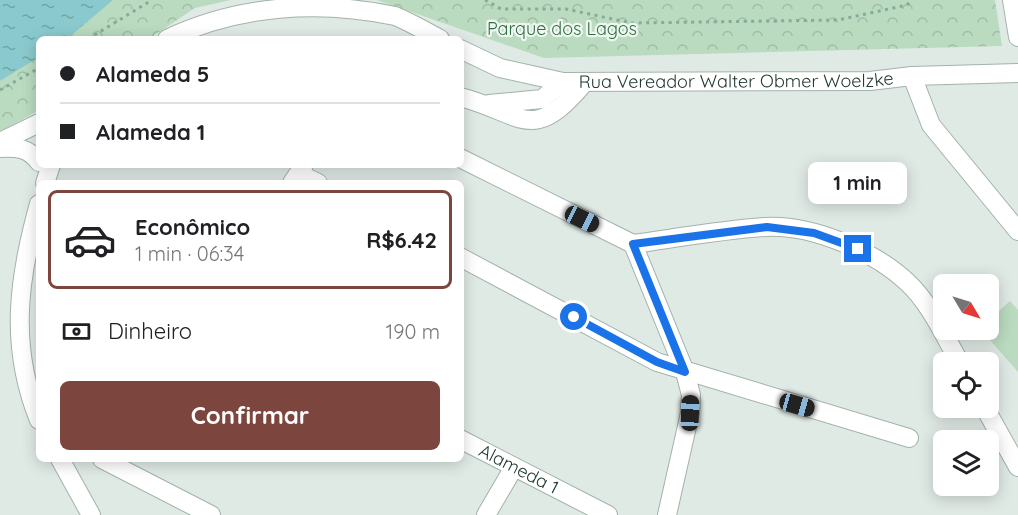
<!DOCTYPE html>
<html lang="pt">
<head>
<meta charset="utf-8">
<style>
	:root { --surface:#fff; --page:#f2f2f2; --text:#202124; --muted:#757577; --line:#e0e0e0; --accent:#7c453d }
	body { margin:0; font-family:Quicksand,sans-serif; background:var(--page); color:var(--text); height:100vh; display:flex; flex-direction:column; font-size:22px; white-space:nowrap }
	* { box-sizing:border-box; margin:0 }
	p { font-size:20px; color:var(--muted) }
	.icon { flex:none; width:33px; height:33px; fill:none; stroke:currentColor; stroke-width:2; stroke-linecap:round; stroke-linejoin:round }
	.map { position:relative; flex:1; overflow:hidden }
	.side { position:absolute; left:36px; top:180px; width:428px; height:282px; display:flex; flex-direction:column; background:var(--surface); border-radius:9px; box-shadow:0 3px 15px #0003 }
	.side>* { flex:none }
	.banner { position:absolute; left:36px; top:36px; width:428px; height:132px; border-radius:9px; box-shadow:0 3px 15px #0003; display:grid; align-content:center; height:132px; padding:0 24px; background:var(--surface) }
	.needle { width:39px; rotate:128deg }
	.buttons { position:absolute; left:933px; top:274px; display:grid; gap:12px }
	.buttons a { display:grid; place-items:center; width:66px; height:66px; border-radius:9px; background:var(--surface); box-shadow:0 3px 15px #0003; font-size:30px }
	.end { position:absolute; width:27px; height:27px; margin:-14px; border:8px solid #1a73e8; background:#fff; box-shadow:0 0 0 3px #fff }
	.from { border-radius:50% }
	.bubble { position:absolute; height:42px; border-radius:9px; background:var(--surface); box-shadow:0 3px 15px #0003; font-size:20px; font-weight:700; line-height:42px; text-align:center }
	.car { position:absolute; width:18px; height:36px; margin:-18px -9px; border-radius:8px; box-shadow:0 0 4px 2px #0007; background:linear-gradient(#222 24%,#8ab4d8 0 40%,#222 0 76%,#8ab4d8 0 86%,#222 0) }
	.banner b { display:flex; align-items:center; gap:21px; height:57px; font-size:22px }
	.banner b+b { border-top:2px solid var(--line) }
	.banner i { width:15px; height:15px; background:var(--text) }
	ul { padding:10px 0 0; list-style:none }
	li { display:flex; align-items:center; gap:18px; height:99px; margin:0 12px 9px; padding:0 12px; border:3px solid var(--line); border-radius:9px }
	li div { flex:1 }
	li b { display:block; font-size:22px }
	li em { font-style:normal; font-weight:700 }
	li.active { border-color:var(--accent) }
	li>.icon { width:54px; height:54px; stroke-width:1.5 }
	.pay { display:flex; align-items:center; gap:15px; height:66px; padding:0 24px; font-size:22px }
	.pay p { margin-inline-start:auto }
	.primary-button { display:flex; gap:12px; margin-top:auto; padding:12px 24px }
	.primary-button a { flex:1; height:69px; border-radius:9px; background:var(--accent); color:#fff; font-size:24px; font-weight:700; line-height:69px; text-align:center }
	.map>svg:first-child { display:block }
</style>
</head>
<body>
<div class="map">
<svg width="1018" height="515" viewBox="0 0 1018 515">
	<defs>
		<pattern id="park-crowns" width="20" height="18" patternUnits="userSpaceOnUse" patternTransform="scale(1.5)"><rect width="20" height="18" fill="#badbbf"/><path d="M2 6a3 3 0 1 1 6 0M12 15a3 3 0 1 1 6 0" fill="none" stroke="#a0bda5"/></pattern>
		<pattern id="water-ripples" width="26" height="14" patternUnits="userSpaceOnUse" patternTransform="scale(1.5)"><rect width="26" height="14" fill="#8acace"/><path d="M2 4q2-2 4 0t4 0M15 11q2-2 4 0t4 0" fill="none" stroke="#70a5a8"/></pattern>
	</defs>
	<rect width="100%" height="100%" fill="#e0eae5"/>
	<polygon fill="#badbbf" points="1010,301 1018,310 1018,372 981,330 988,330 989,320"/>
	<g fill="url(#park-crowns)">
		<polygon points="0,0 231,0 195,8 149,39 39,39 39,110 0,132"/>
		<polygon points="377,0 995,0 1002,46 544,58"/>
	</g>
	<polygon fill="url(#water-ripples)" points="0,0 113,0 67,39 39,39 39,57 0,81"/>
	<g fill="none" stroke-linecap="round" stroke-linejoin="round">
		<g stroke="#a3b2ab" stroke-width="20">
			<g id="minor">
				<polyline points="1012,0 1018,37"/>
				<path d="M167,39c71,-34 152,-39 228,-23 15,6 30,15 45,23"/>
				<path id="s1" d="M460,49l40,19 63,14 307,-1 42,-5 106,-3"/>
				<polyline points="912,76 931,125 1018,231"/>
				<path d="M460,97c63,16 71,49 124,-14"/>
				<polyline points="489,104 542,99 563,82"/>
				<polyline points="0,142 39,123"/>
				<path d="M0,148c17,-1 29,0 39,14"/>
				<polyline points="460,158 633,244 685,372 691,395 690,413 667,515"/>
				<polyline points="299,174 318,183"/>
				<polyline points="45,183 51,165"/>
				<polyline points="292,183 304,165"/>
				<path d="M39,204c-21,75 -30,142 0,216"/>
				<path d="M633,244c43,-6 88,-14 132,-17 46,-3 109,24 142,55 23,21 38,55 53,81"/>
				<polyline points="460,257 657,362 909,438"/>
				<polyline points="985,408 1018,467"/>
				<path id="s2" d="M460,439l148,76"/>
				<polyline points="60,459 91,515"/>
				<polyline points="102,459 211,515"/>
				<polyline points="486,515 514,467"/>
			</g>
		</g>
		<g stroke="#82ad9b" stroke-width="3" stroke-dasharray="3 4.5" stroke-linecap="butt">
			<polyline points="485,0 501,9 566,9 631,23 838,20 907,5 912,0"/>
			<polyline points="88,39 152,0"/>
			<polyline points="0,90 39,68"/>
		</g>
		<use href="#minor" stroke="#fff" stroke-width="18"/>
	</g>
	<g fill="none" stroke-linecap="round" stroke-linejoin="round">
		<polyline stroke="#1a73e8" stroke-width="8" points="574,317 657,362 685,372 633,244 767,227 814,233 858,249"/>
	</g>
	<g text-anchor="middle" stroke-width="4.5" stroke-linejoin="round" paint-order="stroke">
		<g font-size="18" fill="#2d6f41" stroke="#f0f7f3">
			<text x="562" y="35">Parque dos Lagos</text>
		</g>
		<g font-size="18" fill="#223a31" stroke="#f0f7f3">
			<text dy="6" stroke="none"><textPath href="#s1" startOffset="282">Rua Vereador Walter Obmer Woelzke</textPath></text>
			<text dy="6" stroke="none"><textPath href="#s2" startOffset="66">Alameda 1</textPath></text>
		</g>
	</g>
</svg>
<div class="buttons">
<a><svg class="needle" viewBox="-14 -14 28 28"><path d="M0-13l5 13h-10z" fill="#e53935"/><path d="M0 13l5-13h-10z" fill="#757577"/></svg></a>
<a><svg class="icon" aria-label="locate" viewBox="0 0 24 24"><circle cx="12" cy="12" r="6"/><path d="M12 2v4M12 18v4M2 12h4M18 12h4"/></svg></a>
<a><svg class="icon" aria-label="layers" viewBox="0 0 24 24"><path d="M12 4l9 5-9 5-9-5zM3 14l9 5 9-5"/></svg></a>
</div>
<i class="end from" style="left:574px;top:317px"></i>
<i class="end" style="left:858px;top:249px"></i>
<div class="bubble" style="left:808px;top:162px;width:99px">1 min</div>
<i class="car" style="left:582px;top:219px;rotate:116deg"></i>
<i class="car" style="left:797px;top:405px;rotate:106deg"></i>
<i class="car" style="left:690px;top:413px;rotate:2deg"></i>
<div class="banner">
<b><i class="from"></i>Alameda 5</b>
<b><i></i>Alameda 1</b>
</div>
<section class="side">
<ul>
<li class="active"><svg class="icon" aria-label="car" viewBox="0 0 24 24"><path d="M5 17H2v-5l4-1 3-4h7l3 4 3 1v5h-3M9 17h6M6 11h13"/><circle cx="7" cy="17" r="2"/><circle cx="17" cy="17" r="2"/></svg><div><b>Econômico</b><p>1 min · 06:34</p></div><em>R$6.42</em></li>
</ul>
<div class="pay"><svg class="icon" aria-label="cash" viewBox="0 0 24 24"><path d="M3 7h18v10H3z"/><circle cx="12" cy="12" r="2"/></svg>Dinheiro<p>190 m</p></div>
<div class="primary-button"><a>Confirmar</a></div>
</section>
</div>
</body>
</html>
